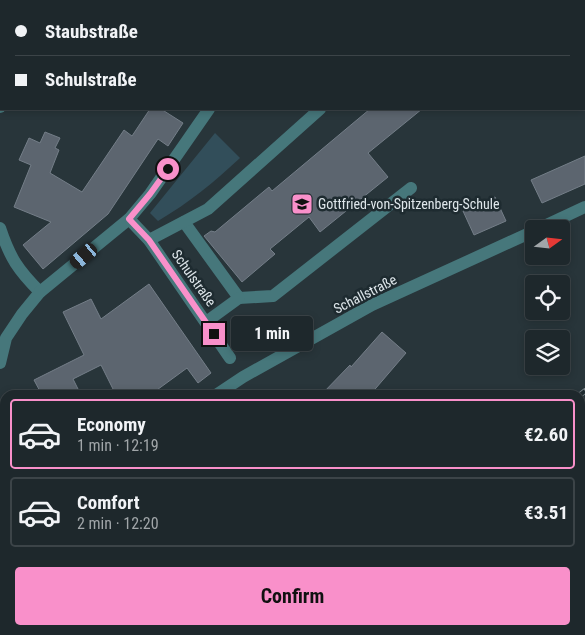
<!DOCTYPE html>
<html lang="en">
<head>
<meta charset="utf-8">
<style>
	:root { --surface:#1e282c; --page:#263034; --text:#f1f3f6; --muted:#a1a6a9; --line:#3c4448; --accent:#f990ca }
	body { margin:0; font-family:"Roboto Condensed",sans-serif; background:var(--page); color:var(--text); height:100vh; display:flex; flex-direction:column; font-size:19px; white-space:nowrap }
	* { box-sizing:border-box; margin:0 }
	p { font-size:16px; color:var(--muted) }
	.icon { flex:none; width:28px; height:28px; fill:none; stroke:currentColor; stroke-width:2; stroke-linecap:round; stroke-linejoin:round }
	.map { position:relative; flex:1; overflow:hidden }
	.drawer { position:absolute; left:0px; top:390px; width:585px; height:245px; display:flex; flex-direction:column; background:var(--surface); border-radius:15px 15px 0 0; box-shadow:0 2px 8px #0003,0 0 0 1px var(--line) }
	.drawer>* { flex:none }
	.top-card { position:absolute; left:0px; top:0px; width:585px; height:110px; box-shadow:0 2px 8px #0003,0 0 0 1px var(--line); display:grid; align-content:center; height:110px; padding:0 15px; background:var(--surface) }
	.needle { width:32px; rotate:75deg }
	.fabs { position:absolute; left:525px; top:220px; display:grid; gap:10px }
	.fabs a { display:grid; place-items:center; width:45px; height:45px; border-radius:5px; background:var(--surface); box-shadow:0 2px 8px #0003,0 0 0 1px var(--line); font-size:25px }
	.end { position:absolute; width:22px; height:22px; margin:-11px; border:6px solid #f990ca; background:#111; box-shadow:0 0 0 2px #111 }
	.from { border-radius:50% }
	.bubble { position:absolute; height:35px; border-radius:5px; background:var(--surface); box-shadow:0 2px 8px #0003,0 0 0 1px var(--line); font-size:16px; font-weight:700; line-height:35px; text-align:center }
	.car { position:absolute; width:15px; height:30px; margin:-15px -8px; border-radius:6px; box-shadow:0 0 4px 1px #0007; background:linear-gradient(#222 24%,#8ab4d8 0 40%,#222 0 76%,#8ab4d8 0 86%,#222 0) }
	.top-card b { display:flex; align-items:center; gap:18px; height:48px; font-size:19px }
	.top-card b+b { border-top:1px solid var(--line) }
	.top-card i { width:12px; height:12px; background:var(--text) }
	ul { padding:9px 0 0; list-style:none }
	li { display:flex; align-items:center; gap:15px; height:70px; margin:0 10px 8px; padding:0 5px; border:2px solid var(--line); border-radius:5px }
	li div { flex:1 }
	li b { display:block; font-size:19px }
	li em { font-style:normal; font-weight:700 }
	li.selected { border-color:var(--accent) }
	li>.icon { width:45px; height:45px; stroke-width:1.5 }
	.cta { display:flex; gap:10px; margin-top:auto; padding:10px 15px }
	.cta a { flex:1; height:58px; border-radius:5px; background:var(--accent); color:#111; font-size:20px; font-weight:700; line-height:58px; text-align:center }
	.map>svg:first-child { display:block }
</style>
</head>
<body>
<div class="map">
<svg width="585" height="635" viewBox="0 0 585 635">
	<rect width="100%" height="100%" fill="#28353a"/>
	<path fill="#324e5a" d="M215,133l25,25c-27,25 -50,44 -82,63l-8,-8z"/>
	<g fill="#5c656f" stroke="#747e88">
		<polygon points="150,109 161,109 183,123 168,146 158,139 108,214 43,269 23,245 51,222 14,207 31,165 19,160 29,138 40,143 45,132 60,138 55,148 59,150 50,173 82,192 124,130 132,136"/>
		<polygon points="370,109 422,109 368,153 388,177 320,232 309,217 270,249 275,254 242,282 204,236 211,231 215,232 269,187 272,191"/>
		<polygon points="585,156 585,184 542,203 531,180"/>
		<polygon points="495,197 506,221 474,235 463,211"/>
		<polygon points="149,284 211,373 198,383 187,368 150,395 116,395 101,365 73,379 81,395 42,395 34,380 84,355 63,312 91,299 101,319"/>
		<polygon points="382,332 406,353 370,395 321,395 350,365 351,367"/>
	</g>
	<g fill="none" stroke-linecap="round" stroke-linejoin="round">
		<g stroke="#46777b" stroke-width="12">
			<polyline points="60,1 61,0"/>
			<polyline points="289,1 291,0"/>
			<polyline points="0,100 0,107"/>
			<polyline points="129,219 149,240 230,358"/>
			<polyline points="184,222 239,298 273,296 411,188"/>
			<path d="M0,228c10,30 18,42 40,64"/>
			<polyline points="538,229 585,207"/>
			<polyline points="149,240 208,209 320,109"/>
			<polyline points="206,322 239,298"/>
			<polyline points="0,363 6,338 22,314 40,292 129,219 150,194 209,109"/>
			<polyline points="216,395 243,377 372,305 534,231"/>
			<polyline points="580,456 585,452"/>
			<polyline points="0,526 5,525"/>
			<polyline points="367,635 372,630"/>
		</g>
		<g stroke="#7f898e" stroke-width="5.5">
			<g id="rail">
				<polyline points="580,395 585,391"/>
				<polyline points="580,413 585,408"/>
				<polyline points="320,635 325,630"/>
				<polyline points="340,635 345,630"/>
			</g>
		</g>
		<use href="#rail" stroke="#1e2b30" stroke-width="4" stroke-dasharray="11" stroke-linecap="butt"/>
	</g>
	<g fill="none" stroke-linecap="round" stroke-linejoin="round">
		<polyline stroke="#f990ca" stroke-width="6" points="168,169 150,194 129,219 149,240 214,334"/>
	</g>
	<defs>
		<g id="school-square" transform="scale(1.125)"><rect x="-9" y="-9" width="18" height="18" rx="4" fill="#f990ca" stroke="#1e2b30"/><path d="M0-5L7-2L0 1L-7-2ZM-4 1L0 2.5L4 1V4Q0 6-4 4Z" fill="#111"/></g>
	</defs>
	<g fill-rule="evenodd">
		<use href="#school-square" x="302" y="204"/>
	</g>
	<g text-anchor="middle" stroke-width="5" stroke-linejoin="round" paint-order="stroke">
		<g font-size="14" fill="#dfe7eb" stroke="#1e2b30" text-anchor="start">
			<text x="318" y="209">Gottfried-von-Spitzenberg-Schule</text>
		</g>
		<g font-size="14" fill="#dfe7eb" stroke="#1e2b30">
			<text transform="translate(194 278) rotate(55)" y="5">Schulstraße</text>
			<text transform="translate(365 294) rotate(-27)" y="5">Schallstraße</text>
		</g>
	</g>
</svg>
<div class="fabs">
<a><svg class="needle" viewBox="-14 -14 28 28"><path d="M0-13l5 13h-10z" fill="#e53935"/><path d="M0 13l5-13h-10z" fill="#a1a6a9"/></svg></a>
<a><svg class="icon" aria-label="locate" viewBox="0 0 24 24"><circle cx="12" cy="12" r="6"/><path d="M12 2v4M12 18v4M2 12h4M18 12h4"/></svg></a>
<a><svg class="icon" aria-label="layers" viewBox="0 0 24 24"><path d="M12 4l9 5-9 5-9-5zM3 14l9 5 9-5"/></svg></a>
</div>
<i class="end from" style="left:168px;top:169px"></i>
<i class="end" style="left:214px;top:334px"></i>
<div class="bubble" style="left:231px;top:316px;width:82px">1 min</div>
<i class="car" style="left:84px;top:256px;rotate:230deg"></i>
<div class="top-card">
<b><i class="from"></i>Staubstraße</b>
<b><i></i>Schulstraße</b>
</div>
<section class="drawer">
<ul>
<li class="selected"><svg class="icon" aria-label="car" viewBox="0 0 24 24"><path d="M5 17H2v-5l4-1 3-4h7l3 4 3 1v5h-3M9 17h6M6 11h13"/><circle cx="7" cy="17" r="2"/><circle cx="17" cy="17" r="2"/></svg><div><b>Economy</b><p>1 min · 12:19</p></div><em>€2.60</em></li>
<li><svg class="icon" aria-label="car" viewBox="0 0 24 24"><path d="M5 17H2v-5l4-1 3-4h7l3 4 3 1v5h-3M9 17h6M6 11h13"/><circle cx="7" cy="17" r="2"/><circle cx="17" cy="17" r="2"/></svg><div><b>Comfort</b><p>2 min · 12:20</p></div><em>€3.51</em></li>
</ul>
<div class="cta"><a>Confirm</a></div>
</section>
</div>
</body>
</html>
